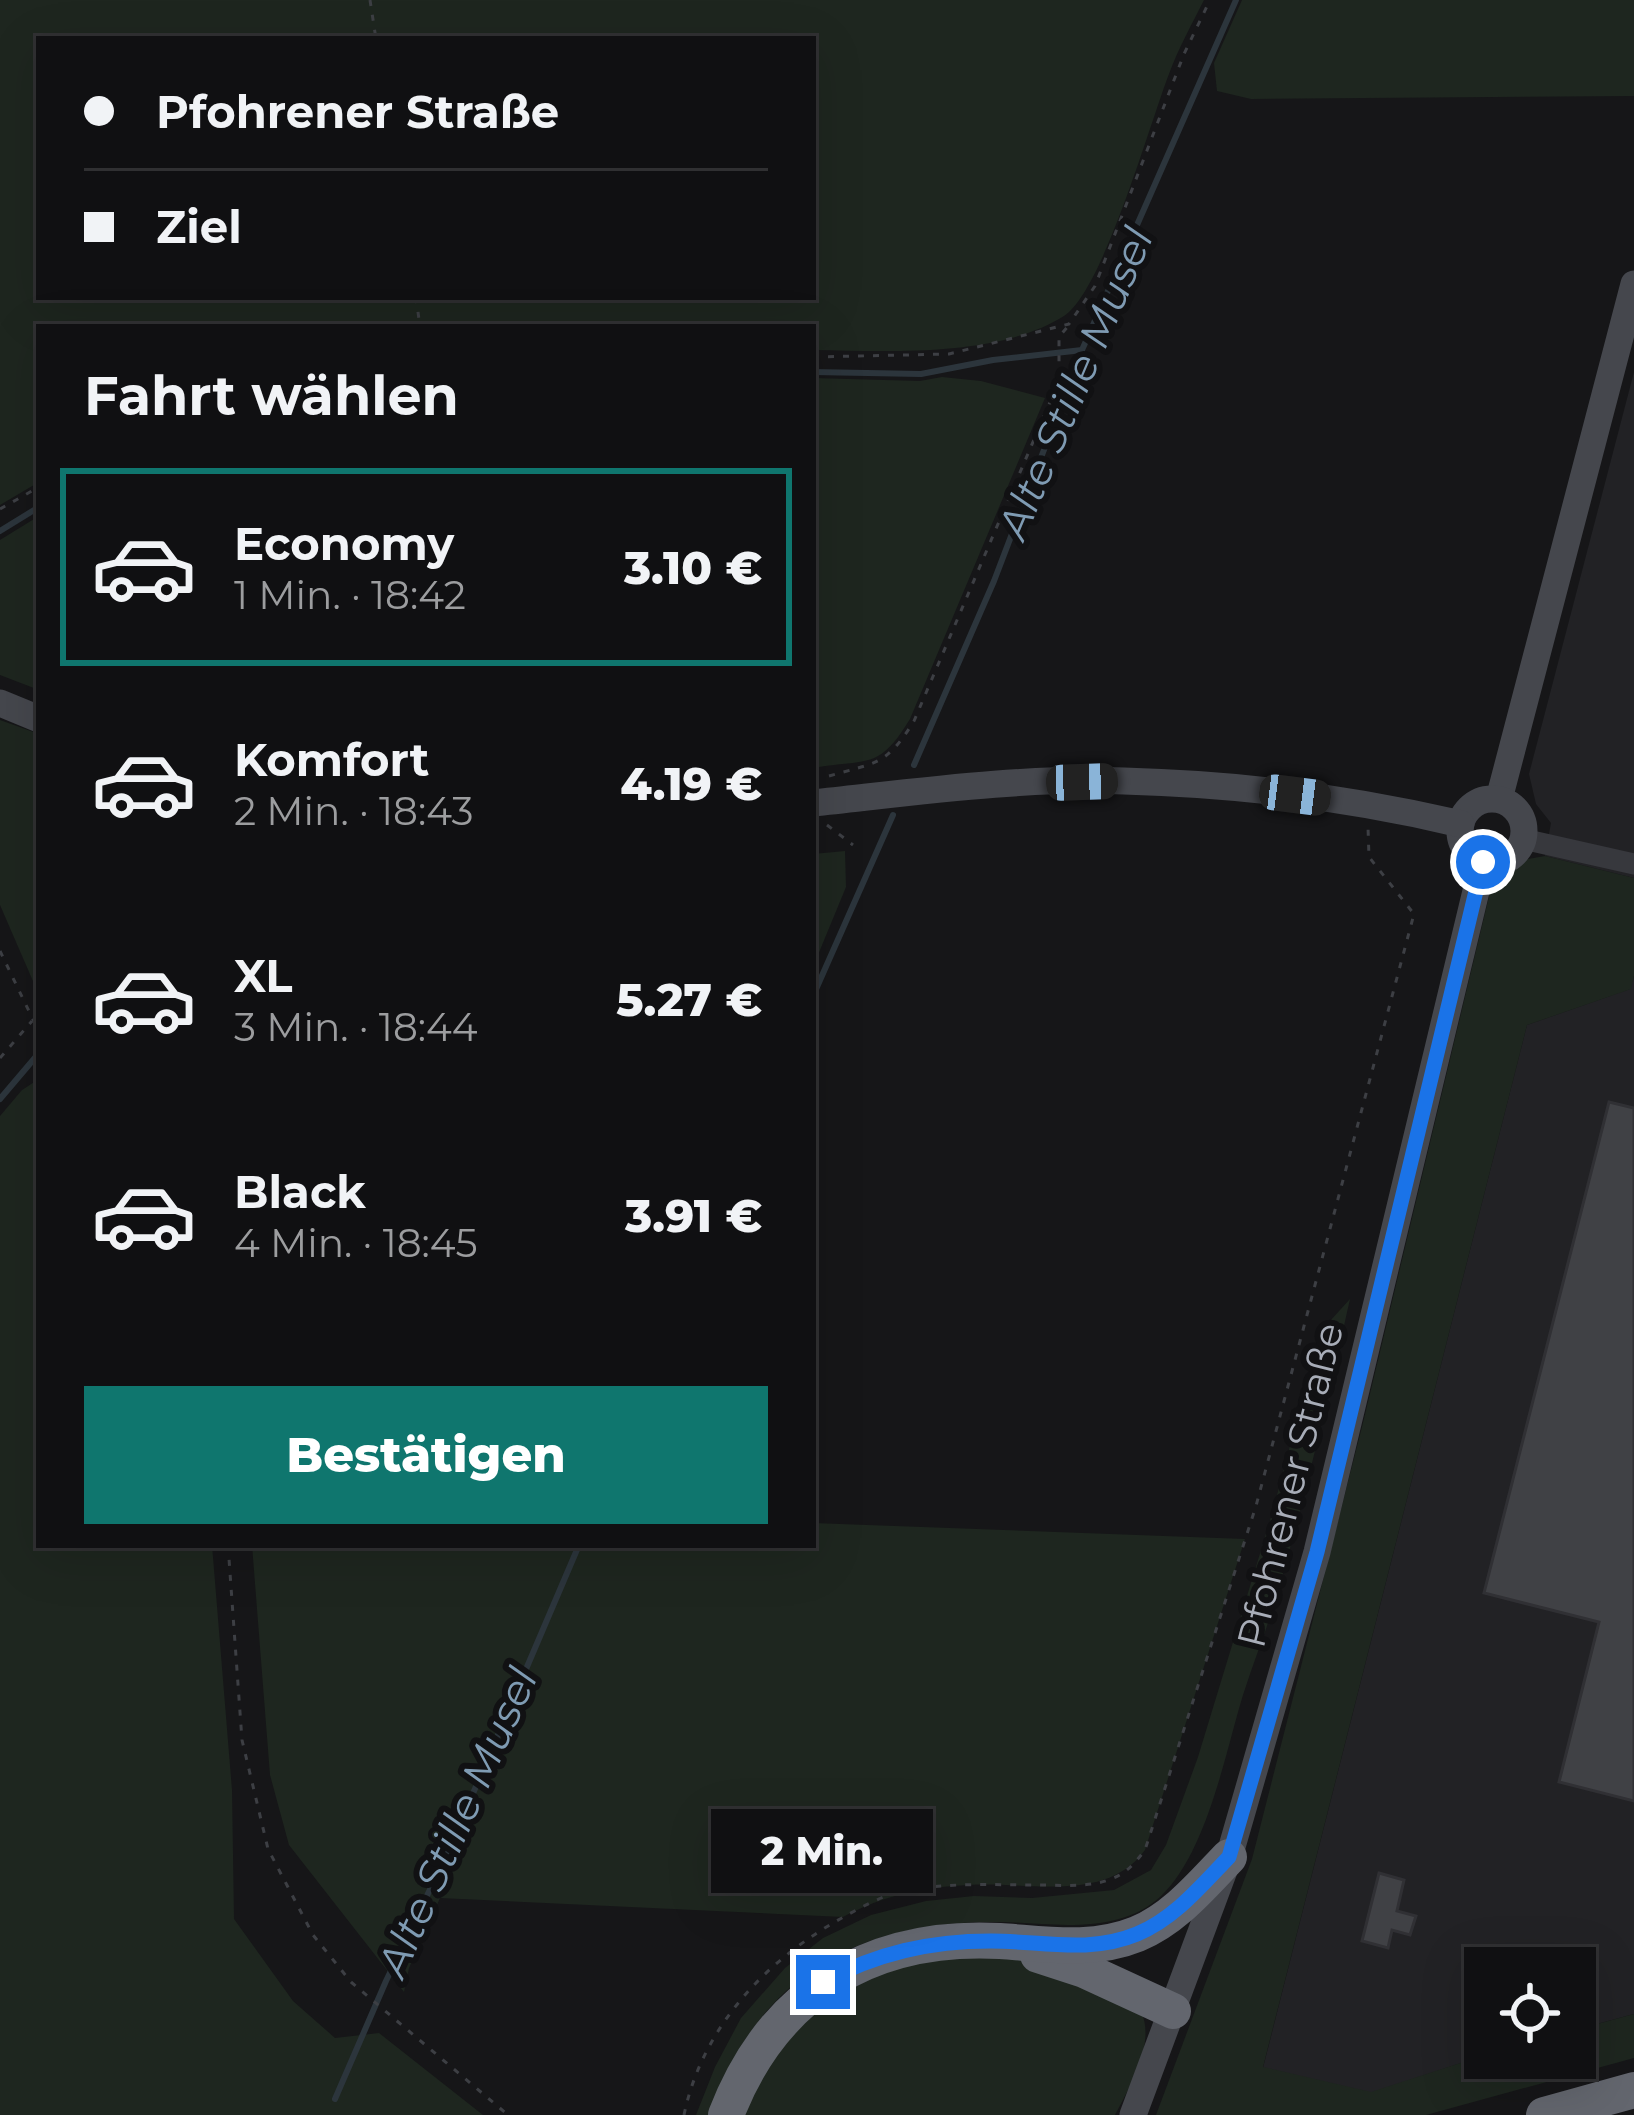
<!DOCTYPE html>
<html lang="de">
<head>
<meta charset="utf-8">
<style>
	:root { --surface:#101012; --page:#1e1e20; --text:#f1f3f6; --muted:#9c9d9f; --line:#303032; --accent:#0f766e }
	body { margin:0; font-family:Montserrat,sans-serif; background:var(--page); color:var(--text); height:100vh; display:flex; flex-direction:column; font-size:45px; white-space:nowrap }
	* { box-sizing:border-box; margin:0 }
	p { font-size:39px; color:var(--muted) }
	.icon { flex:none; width:66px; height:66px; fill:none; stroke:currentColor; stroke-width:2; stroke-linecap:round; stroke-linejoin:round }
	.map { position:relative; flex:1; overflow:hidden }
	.sheet { position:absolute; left:36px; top:324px; width:780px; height:1224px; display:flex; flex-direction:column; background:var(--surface); border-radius:0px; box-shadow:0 12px 48px #0002,0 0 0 3px var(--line) }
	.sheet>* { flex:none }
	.banner { position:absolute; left:36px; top:36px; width:780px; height:264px; border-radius:0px; box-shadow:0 12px 48px #0002,0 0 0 3px var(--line); display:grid; align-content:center; height:264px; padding:0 48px; background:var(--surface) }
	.fabs { position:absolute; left:1464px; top:1947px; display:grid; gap:24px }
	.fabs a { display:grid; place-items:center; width:132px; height:132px; border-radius:0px; background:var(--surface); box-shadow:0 12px 48px #0002,0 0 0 3px var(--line); font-size:60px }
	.end { position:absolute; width:54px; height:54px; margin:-27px; border:15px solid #1a73e8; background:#fff; box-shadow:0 0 0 6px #fff }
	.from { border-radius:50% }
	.bubble { position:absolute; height:84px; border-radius:0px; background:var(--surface); box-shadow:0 12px 48px #0002,0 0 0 3px var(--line); font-size:39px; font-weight:800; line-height:84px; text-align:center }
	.car { position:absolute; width:36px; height:72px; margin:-36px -18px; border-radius:15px; box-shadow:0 0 9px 3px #0007; background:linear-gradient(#222 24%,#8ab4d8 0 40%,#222 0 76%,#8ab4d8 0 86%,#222 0) }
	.banner b { display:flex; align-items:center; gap:42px; height:114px; font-size:45px }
	.banner b+b { border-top:3px solid var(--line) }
	.banner i { width:30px; height:30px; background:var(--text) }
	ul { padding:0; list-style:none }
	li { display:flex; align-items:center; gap:36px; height:198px; margin:0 24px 18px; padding:0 24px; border:6px solid transparent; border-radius:0px }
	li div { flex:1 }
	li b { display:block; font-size:45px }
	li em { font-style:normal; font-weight:800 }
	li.active { border-color:var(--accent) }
	li>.icon { width:108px; height:108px; stroke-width:1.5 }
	h2 { padding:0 48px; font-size:54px; line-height:144px }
	.cta { display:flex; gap:24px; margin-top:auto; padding:24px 48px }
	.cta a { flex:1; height:138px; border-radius:0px; background:var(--accent); color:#fff; font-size:48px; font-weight:800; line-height:138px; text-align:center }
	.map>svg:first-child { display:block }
</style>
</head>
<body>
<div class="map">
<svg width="1634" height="2115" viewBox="0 0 1634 2115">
	<rect width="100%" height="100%" fill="#161618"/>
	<g fill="#222225">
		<polygon points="1634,372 1634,878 1545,856 1551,823 1536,804 1529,774"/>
		<polygon points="1634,976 1634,2014 1575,2030 1575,1968 1485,1968 1485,2055 1371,2093 1263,2068 1527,1025 1630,989"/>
	</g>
	<g fill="#1e261f" fill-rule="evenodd">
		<path d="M0,0h1204c-12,24 -26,49 -35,74 -19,49 -66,217 -105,242 -67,42 -175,35 -251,34v-23h-774v155l-39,23zM39,39h774v258h-774z"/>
		<polygon points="1242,0 1634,0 1634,96 1251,99 1217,91 1214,63"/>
		<path d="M942,377l39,4 64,17 -135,321c-32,53 -43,39 -97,49v-390l107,3z"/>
		<polygon points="39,516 39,690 0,675 0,540"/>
		<polygon points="0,720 39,734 39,995 0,905"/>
		<polygon points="845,851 846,887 813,967 813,854"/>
		<polygon points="1545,856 1634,878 1634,976 1631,989 1527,1025 1263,2067 1371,2092 1485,2055 1485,2058 1575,2058 1575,2030 1634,2014 1634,2058 1426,2115 1156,2115 1252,1859 1363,1423 1493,880 1528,859"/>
		<polygon points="39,1079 39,1545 212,1545 232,1790 234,1919 293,2001 335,2038 379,2033 483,2115 0,2115 0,1116 22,1090"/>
		<path d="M1350,1299c-22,98 -44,196 -72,292 -10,36 -24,69 -35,104 -18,59 -36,157 -82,201 -41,39 -106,28 -157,26 -143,-3 -247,52 -294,193h-14l19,-48 26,-49 44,-50 38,-30 48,-23 55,-14 48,-5 58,2 82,-8 37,-20 15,-25 32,-88 74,-243 48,-182z"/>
		<path d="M813,1523l432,16 -100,311c-39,54 -117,31 -176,35 -45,2 -85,10 -126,32l-403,-19 -31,70 -5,24 -115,-147 -19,-70 -18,-230h561z"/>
		<path d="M933,1954l96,3 112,54c15,33 -11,75 -26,104h-375l40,-71 60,-55z"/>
	</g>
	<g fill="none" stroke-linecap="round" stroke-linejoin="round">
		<g stroke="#2c353c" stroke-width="6">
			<polyline points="813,372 921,374 993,360 1082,350"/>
			<polyline points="0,531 39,507"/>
			<polyline points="914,765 994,581 1082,350 1236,0"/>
			<polyline points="813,996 893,815"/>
			<polyline points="0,1099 39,1053"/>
			<polyline points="335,2099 386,1981 448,1852 579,1545"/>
		</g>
	</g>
	<g fill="#404145" stroke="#303034" stroke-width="3">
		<polygon points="1609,1102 1634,1108 1634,1801 1559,1782 1599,1622 1484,1593"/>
		<polygon points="1379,1873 1404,1880 1397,1911 1416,1916 1410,1935 1392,1930 1388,1948 1362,1941"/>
	</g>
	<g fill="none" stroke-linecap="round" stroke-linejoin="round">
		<g stroke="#3d3f44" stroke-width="3" stroke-dasharray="6 9" stroke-linecap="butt">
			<polyline points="370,0 376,39"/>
			<polyline points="416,297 420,327"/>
			<polyline points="813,357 949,354 1069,324 1095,286 1184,54 1210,0"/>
			<polyline points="0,509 39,487"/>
			<path d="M829,776c48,-14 57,-10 85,-55l145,-340v-44l10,-12"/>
			<polyline points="827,825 853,845"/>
			<polyline points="0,951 39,1032"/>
			<polyline points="0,1058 32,1021"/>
			<polyline points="228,1545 242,1740 268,1849 313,1935 351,1982 508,2115"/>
			<path d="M684,2115c18,-87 81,-154 156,-196 18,-10 39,-22 59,-27 45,-10 93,-7 139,-7 23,0 51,3 73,-6 16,-6 24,-16 34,-29l111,-344 158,-592 -45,-57 -1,-30"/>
		</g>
		<polyline stroke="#37383d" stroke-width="21" points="1523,839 1634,864"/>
		<g stroke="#45474d" stroke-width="27">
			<polyline points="0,703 39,719"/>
			<polyline points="1499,799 1634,284"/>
			<circle cx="1492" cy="831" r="32"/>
			<path d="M813,803c103,-11 208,-26 311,-22 113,3 227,17 337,43"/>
			<polyline points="1133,2115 1229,1857 1317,1552 1483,862"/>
		</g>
		<g stroke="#63666e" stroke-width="36">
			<polyline points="1038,1955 1084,1970 1173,2011"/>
			<path d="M726,2115c47,-122 144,-181 274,-174 46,3 93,11 137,-7 37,-15 65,-49 92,-77"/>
			<polyline points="1544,2115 1634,2090"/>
		</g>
	</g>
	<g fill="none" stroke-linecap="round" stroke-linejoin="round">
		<path stroke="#1a73e8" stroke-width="15" d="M823,1982c54,-29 107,-41 168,-41 50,0 98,13 146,-7 37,-15 65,-49 92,-77l88,-305 166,-690"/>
	</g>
	<g text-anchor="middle" stroke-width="12" stroke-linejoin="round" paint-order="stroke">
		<g font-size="39" fill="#a8adb8" stroke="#111113">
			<text transform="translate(1290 1485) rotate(-76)" y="14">Pfohrener Straße</text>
		</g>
		<g font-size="42" font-style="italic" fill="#7f9bb3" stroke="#111113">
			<text transform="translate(1075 383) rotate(-67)" y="15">Alte Stille Musel</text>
			<text transform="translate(457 1822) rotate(-66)" y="15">Alte Stille Musel</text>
		</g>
	</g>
</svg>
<div class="fabs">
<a><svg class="icon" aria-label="locate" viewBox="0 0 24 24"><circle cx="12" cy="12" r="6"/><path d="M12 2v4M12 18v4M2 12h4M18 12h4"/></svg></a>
</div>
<i class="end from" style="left:1483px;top:862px"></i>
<i class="end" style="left:823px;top:1982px"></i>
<div class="bubble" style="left:711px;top:1809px;width:222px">2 Min.</div>
<i class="car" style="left:1082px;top:782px;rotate:88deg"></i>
<i class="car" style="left:1295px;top:795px;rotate:97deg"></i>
<div class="banner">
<b><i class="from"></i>Pfohrener Straße</b>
<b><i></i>Ziel</b>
</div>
<section class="sheet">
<h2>Fahrt wählen</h2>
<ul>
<li class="active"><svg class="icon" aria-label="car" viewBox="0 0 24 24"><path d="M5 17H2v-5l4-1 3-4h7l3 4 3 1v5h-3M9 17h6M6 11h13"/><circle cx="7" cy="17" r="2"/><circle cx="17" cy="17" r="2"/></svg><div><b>Economy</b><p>1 Min. · 18:42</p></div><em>3.10 €</em></li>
<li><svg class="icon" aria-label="car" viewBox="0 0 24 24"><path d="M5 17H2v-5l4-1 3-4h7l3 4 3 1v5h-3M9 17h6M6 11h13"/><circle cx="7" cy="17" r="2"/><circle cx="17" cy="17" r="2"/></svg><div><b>Komfort</b><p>2 Min. · 18:43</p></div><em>4.19 €</em></li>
<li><svg class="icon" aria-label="car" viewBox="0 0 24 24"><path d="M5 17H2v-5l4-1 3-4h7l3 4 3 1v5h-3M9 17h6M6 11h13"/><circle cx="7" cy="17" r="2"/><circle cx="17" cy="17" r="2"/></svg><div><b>XL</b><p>3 Min. · 18:44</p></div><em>5.27 €</em></li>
<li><svg class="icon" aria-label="car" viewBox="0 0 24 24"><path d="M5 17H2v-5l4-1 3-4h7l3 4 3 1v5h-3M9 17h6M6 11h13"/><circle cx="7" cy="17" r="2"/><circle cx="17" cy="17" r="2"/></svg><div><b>Black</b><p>4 Min. · 18:45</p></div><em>3.91 €</em></li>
</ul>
<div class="cta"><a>Bestätigen</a></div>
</section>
</div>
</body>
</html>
